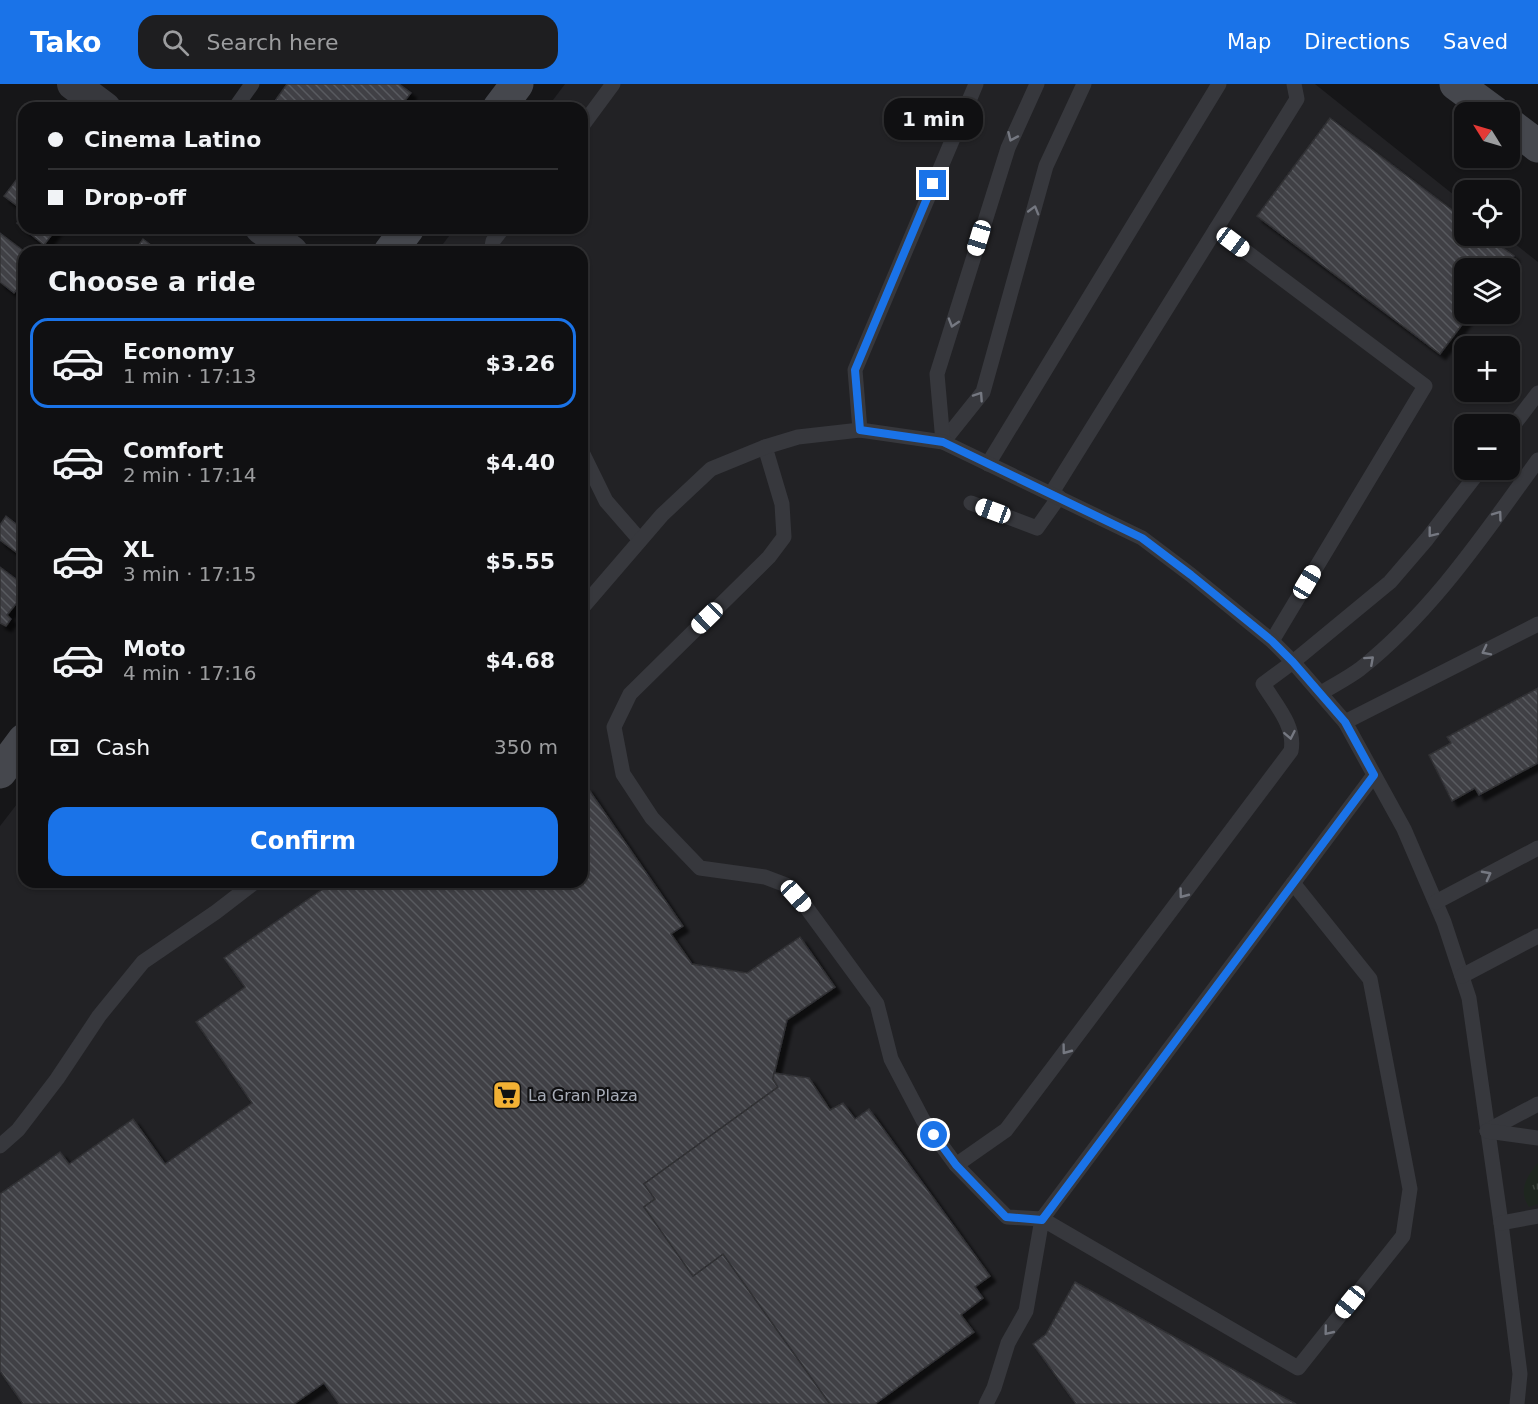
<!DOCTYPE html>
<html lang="en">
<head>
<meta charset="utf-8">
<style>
	:root { --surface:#101012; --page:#1e1e20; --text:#f1f3f6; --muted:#9c9d9f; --line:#303032; --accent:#1a73e8 }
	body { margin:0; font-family:"DejaVu Sans",sans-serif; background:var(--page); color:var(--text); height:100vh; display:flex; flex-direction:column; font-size:22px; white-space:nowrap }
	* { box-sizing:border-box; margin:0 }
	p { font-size:20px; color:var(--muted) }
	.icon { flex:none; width:33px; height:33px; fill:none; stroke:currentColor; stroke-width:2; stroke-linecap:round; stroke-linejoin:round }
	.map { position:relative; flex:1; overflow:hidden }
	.details { position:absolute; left:18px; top:162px; width:570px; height:642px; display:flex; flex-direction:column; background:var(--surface); border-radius:18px; box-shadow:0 2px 4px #0004,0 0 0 2px var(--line) }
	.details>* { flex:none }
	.guide { position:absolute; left:18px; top:18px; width:570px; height:132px; border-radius:18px; box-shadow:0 2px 4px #0004,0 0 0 2px var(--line); display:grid; align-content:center; height:132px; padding:0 30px; background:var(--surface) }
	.needle { width:39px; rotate:307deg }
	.fabs { position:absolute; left:1454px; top:18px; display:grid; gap:12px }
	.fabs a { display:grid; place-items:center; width:66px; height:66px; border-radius:12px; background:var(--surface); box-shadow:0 2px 4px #0004,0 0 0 2px var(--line); font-size:30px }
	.end { position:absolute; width:27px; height:27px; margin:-14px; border:8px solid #1a73e8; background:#fff; box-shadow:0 0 0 3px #fff }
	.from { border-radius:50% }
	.bubble { position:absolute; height:42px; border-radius:18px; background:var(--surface); box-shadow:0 2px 4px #0004,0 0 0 2px var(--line); font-size:20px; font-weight:800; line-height:42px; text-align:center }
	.car { position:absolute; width:18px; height:36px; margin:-18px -9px; border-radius:8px; box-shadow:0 0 4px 2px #0007; background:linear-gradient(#fff 24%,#345 0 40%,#fff 0 76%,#345 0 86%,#fff 0) }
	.guide b { display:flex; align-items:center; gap:21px; height:57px; font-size:22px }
	.guide b+b { border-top:2px solid var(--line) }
	.guide i { width:15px; height:15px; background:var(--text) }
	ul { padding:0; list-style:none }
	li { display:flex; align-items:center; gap:18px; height:90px; margin:0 12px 9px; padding:0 18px; border:3px solid transparent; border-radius:18px }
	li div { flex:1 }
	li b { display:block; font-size:22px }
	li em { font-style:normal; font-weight:800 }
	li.selected { border-color:var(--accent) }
	li>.icon { width:54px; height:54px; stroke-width:1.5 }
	h2 { padding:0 30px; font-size:27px; line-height:72px }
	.pay { display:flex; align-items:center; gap:15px; height:66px; padding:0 30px; font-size:22px }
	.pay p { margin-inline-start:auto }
	.cta { display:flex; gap:12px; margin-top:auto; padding:12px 30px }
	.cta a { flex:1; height:69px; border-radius:18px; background:var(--accent); color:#fff; font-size:24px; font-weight:800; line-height:69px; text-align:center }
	header { display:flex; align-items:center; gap:36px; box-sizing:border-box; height:84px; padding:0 30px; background:var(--accent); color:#fff }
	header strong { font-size:28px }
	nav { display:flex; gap:33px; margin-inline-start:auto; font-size:21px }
	.search { width:420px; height:54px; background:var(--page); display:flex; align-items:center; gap:15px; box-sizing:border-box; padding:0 21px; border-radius:18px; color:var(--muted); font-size:22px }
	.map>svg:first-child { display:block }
</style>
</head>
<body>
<header>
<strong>Tako</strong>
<div class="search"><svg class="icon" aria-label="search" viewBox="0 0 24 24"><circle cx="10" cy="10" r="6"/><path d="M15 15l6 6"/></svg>Search here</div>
<nav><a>Map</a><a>Directions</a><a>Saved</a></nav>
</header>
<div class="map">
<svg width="1538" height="1320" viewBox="0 0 1538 1320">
	<defs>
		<pattern id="grass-tufts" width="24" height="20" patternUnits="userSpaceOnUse" patternTransform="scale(1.5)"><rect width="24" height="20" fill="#1e261f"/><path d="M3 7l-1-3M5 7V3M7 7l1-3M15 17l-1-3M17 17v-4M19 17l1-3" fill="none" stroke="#3c433d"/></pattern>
		<pattern id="building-back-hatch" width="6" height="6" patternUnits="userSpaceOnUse" patternTransform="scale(1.5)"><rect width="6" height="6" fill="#404145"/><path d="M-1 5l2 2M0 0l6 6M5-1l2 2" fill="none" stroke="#595a5e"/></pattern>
		<filter id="shadow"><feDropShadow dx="5.5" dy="5.5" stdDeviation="1.5" flood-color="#0009"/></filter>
	</defs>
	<rect width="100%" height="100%" fill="#161618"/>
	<path fill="#222225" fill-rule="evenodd" d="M565,0h750l149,119v33h41l33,26v1142h-1538v-578l24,-31v87h558v-630h-145l18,-24h127v-120h-35zM1464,184h45v46h-45zM1464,262h45v46h-45zM1464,340h45v46h-45z"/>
	<path fill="url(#grass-tufts)" d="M1538,1079v41l-9,3c-11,-16 -3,-30 9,-44z"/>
	<g fill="url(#building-back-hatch)" stroke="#303034" stroke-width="1.5" filter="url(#shadow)">
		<polygon points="287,0 399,0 411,9 399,24 270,24"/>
		<polygon points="1330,34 1464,135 1464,152 1486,152 1514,172 1504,184 1464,184 1464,230 1470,230 1440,270 1257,132"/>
		<polygon points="24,86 24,127 4,112"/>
		<polygon points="24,129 24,144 57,144 44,161 17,139"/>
		<polygon points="0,149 25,168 24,197 14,209 0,198"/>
		<polygon points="143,155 160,168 134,168"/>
		<polygon points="6,432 20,443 24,438 24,474 0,456 0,441"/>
		<polygon points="0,483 24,501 24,510 7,531 11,535 6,542 0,539"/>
		<polygon points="1538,604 1538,679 1479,711 1475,704 1452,717 1429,671 1451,659 1447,653"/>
		<polygon points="587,703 683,842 671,850 692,880 747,889 800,853 835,903 787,936 773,995 778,1003 644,1100 655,1115 644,1123 693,1192 723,1170 830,1320 339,1320 324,1299 294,1320 23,1320 0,1287 0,1110 60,1068 69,1080 133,1035 165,1080 252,1019 196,938 245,903 224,874 333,798 582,798 582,706"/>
		<polygon points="774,989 809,994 830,1026 843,1019 855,1035 869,1025 990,1192 975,1203 983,1214 961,1231 974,1248 875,1320 830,1320 723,1170 693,1192 644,1123 655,1115 644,1100 778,1003 773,995"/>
		<polygon points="1075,1198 1296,1320 1076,1320 1033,1260 1046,1250"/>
	</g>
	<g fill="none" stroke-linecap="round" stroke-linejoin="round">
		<g stroke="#37383d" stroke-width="15">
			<polyline points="235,24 252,0"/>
			<polyline points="582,42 613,0"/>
			<polyline points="1216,145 1425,302 1272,557"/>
			<polyline points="491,168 493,157 503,144"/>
			<polyline points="860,346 855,286 976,0"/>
			<polyline points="1509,347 1538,309"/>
			<polyline points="943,358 983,308 1046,82 1084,0"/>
			<polyline points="943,358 937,290 1008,64 1037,0"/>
			<polyline points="765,363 782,420 784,453 769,473 630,610 614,643 623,690 652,734 700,784 765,793 786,801 806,823 877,920 891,975 923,1036 956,1081 1007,1133 1042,1135 1374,691"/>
			<polyline points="582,368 606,417 640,456"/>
			<polyline points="988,380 1219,0"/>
			<polyline points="1051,410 1297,15 1294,0"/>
			<polyline points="971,419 1037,444 1059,413"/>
			<polyline points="582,524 662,431 711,385 765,363 798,353 860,346 943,358 1142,454 1191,491 1272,557 1293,578 1345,638 1404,745 1444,838 1469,914 1501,1139 1520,1290 1517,1320"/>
			<path d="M1321,609c13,-8 27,-15 39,-24 73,-58 124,-135 178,-209"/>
			<polyline points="1345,638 1538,540"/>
			<polyline points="1436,818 1538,764"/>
			<polyline points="1462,892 1538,852"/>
			<polyline points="1487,1047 1538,1020"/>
			<polyline points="1487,1047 1538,1054"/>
			<polyline points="0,1062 18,1046 57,995 99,932 143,878 216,828 255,798"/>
			<path d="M956,1081l50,-35 285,-379c5,-25 -16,-47 -28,-67l30,-22 97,-80 37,-43 53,-69"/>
			<polyline points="1501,1139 1538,1132"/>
			<polyline points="986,1320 994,1304 1008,1259 1026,1227 1042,1135 1298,1284 1403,1152 1410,1105 1370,895 1293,799"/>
		</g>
		<g stroke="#37383d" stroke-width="32">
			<polyline points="73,0 105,24"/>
			<polyline points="261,144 292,168"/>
		</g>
		<g stroke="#45474d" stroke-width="33">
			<polyline points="1456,0 1494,28"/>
			<polyline points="499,24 517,0"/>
			<polyline points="1509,40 1538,62"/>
			<polyline points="390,168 408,144"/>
			<polyline points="0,688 24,656"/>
		</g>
	</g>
	<defs><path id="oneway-chevron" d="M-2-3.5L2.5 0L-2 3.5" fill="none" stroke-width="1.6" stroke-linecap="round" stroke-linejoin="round" transform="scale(1.5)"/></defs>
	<g stroke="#757881">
		<use href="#oneway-chevron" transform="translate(1012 53) rotate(114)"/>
		<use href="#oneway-chevron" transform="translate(1034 126) rotate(-74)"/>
		<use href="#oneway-chevron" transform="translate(953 239) rotate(107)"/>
		<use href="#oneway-chevron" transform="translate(979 312) rotate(-56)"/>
		<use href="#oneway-chevron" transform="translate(1498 431) rotate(-54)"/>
		<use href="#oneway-chevron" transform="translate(1432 449) rotate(128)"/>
		<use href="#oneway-chevron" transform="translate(1486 567) rotate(153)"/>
		<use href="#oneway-chevron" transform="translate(1370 576) rotate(-42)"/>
		<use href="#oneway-chevron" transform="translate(1290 651) rotate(79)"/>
		<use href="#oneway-chevron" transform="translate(1487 791) rotate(-28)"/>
		<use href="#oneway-chevron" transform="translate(1183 810) rotate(127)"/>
		<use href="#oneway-chevron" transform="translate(1066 966) rotate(127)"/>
		<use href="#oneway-chevron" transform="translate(1328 1247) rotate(129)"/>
	</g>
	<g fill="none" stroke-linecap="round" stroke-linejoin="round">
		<polyline stroke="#1a73e8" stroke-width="8" points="933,100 855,286 860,346 943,358 1142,454 1191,491 1272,557 1293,578 1345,638 1374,691 1042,1136 1006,1133 956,1081 934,1051"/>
	</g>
	<defs>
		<g id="supermarket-square" transform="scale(1.5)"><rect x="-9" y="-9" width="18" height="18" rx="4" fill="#f2b134" stroke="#111113"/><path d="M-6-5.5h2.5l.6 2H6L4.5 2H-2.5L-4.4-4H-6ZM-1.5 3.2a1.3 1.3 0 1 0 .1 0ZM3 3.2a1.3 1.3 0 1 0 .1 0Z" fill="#111"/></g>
	</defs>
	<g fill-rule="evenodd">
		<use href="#supermarket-square" x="507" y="1011"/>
	</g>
	<g text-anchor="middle" stroke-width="4.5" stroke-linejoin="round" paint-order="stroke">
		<g font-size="16" fill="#a8adb8" stroke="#111113" text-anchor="start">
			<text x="528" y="1017">La Gran Plaza</text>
		</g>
	</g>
</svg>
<div class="fabs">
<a><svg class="needle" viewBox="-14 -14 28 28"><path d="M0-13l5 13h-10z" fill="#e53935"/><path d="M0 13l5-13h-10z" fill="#9c9d9f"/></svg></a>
<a><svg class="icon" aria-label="locate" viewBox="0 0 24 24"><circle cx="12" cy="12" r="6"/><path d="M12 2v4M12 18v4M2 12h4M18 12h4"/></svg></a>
<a><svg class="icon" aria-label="layers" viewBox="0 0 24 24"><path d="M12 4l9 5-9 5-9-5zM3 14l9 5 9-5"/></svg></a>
<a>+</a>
<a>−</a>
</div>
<i class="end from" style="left:934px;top:1051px"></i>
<i class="end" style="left:933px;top:100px"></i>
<div class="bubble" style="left:884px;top:14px;width:99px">1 min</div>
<i class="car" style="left:979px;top:154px;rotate:197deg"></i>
<i class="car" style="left:1233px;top:158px;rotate:127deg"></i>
<i class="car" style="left:993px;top:427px;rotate:290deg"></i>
<i class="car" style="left:1307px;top:498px;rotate:31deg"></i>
<i class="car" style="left:707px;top:534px;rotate:226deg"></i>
<i class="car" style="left:796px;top:812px;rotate:138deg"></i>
<i class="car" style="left:1350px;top:1218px;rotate:219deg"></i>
<div class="guide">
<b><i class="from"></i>Cinema Latino</b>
<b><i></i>Drop-off</b>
</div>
<section class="details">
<h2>Choose a ride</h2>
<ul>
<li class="selected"><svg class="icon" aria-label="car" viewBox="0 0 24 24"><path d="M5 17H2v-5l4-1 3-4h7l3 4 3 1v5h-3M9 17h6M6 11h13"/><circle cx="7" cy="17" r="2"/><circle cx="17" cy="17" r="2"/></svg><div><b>Economy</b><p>1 min · 17:13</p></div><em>$3.26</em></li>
<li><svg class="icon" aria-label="car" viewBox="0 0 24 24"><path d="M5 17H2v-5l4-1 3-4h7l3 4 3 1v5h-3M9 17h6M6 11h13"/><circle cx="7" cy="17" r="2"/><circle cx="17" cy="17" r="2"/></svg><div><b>Comfort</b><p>2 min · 17:14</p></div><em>$4.40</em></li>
<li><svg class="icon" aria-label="car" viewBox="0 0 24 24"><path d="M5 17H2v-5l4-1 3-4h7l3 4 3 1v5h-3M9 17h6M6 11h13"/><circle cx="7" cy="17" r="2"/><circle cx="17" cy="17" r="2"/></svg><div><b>XL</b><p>3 min · 17:15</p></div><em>$5.55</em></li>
<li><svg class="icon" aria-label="car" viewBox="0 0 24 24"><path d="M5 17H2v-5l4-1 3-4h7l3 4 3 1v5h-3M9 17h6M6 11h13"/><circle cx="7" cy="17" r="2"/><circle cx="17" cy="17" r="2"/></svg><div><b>Moto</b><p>4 min · 17:16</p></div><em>$4.68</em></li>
</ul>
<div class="pay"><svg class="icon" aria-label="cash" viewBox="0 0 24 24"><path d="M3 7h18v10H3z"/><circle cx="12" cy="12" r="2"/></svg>Cash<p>350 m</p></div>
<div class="cta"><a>Confirm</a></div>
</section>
</div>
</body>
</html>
